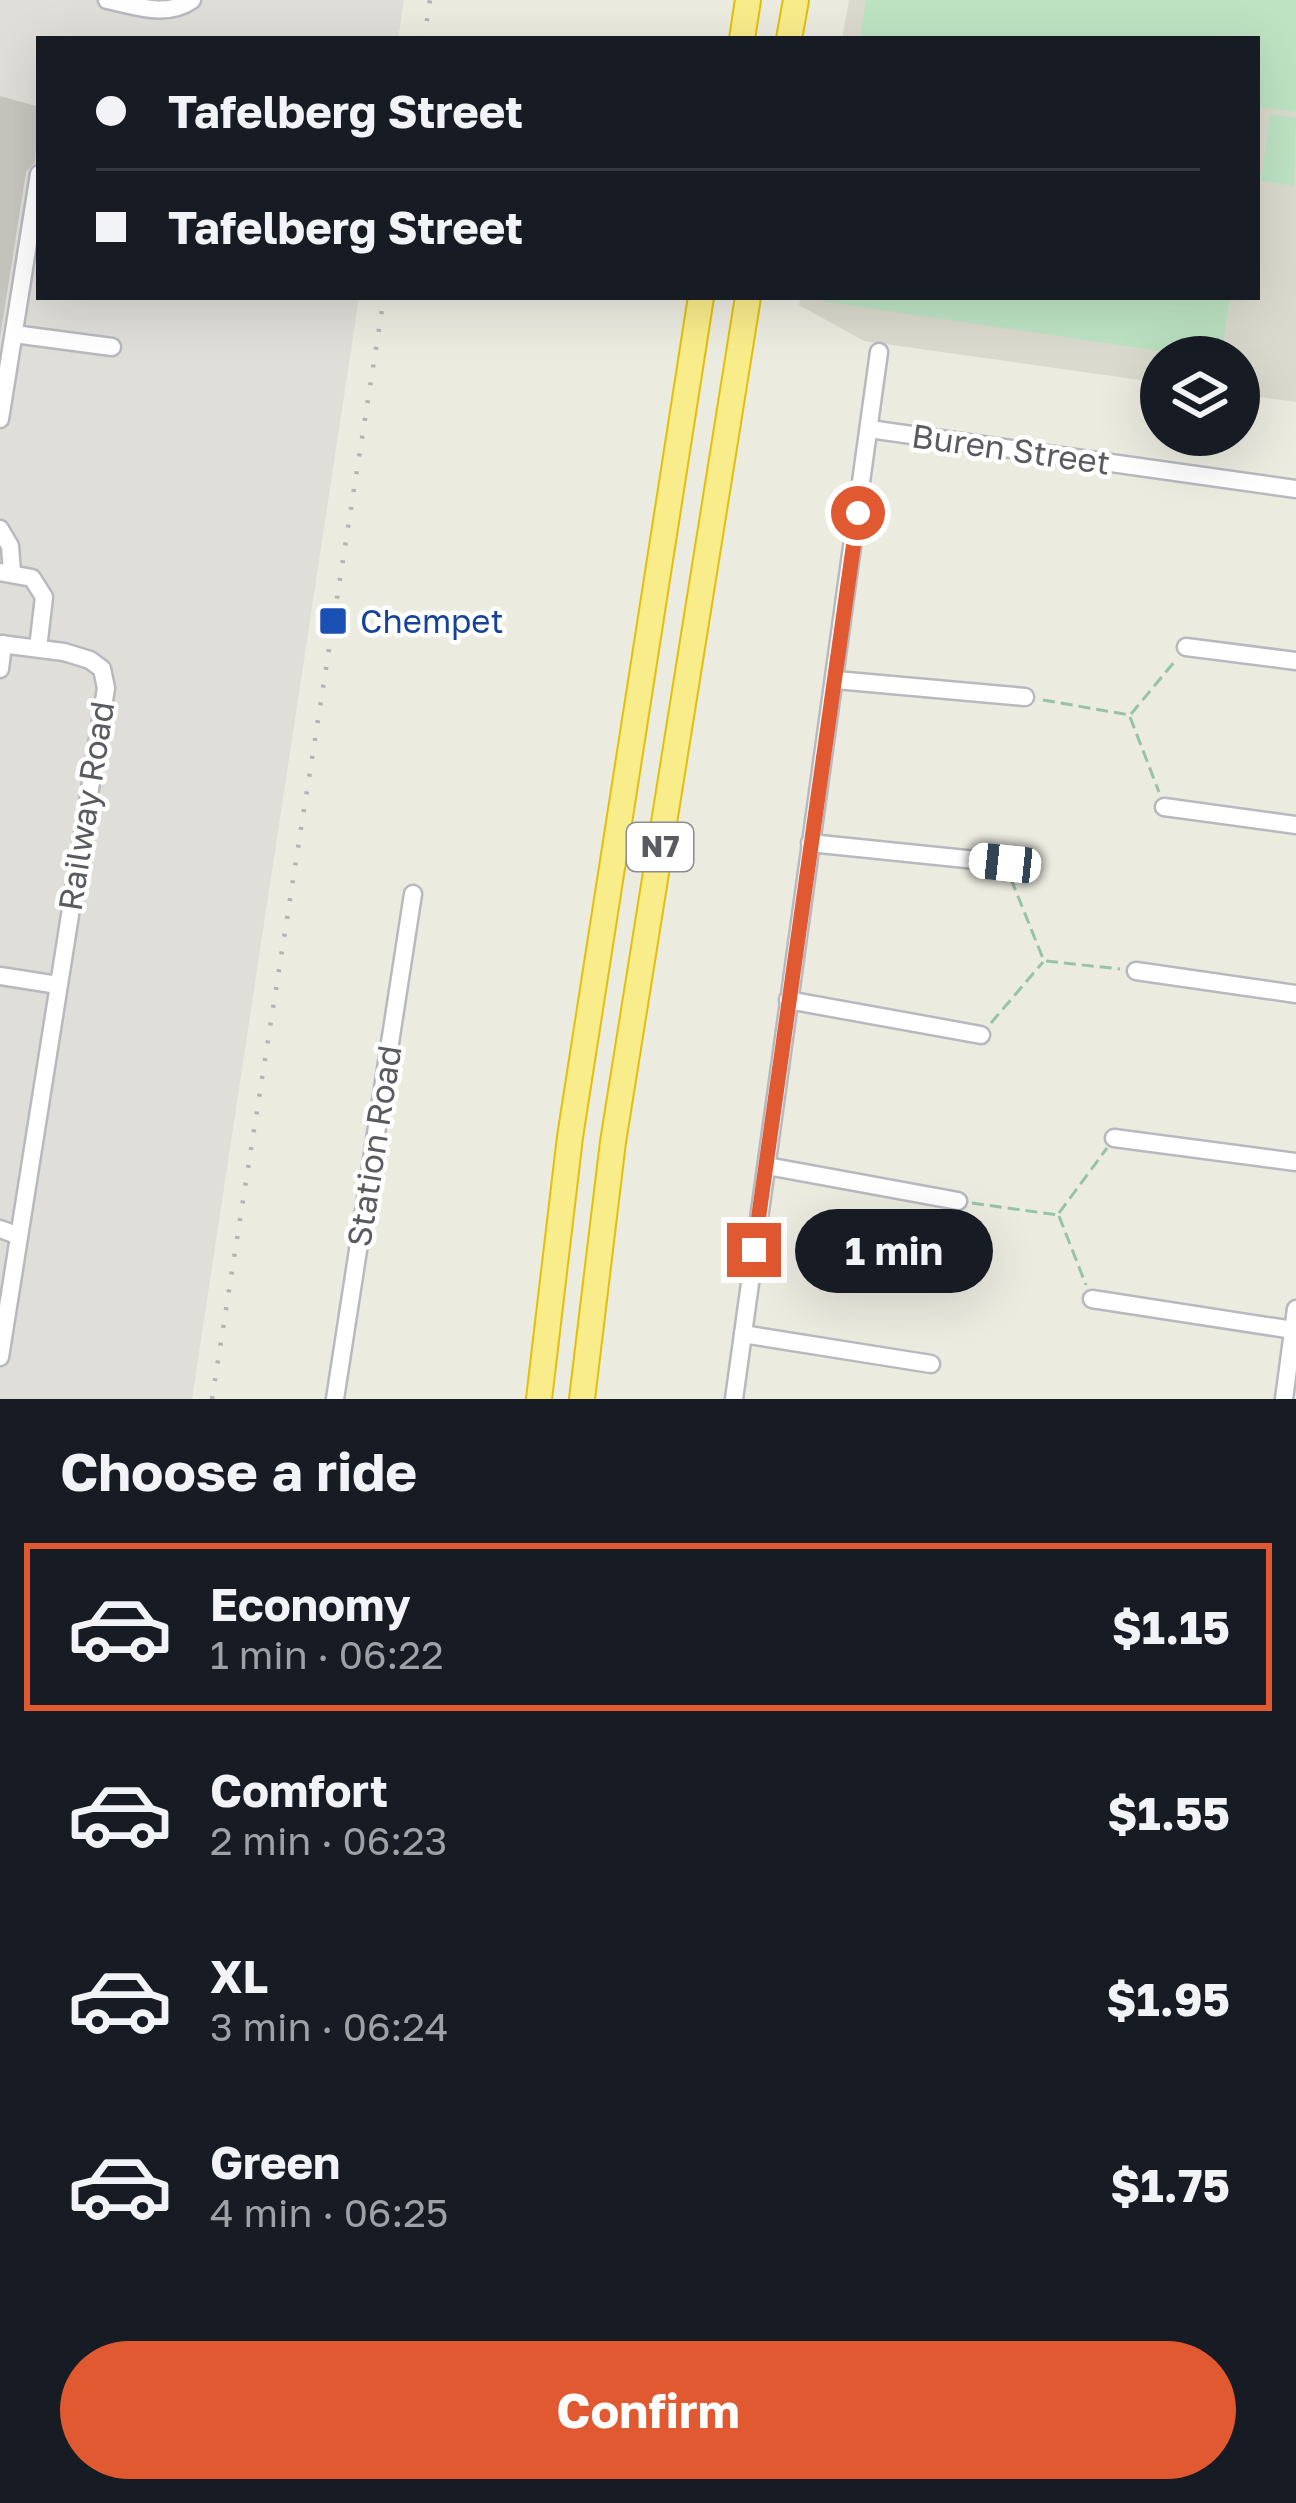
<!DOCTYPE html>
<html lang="en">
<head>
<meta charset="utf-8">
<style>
	:root { --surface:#171b24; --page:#20242c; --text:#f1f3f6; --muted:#9ea1a6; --line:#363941; --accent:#e15931 }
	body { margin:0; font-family:"Golos Text",sans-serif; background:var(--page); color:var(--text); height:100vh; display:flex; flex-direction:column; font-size:45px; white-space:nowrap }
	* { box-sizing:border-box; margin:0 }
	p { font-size:39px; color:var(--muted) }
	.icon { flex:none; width:66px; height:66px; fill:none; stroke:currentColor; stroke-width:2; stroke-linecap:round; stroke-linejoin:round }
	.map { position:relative; height:1399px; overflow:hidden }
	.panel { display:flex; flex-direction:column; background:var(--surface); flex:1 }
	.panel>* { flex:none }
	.top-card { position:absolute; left:36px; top:36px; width:1224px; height:264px; border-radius:0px; box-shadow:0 12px 48px #0002; display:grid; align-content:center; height:264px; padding:0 60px; background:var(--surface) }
	.fabs { position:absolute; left:1140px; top:336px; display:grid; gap:24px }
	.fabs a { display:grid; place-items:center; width:120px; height:120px; border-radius:50%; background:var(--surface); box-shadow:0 12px 48px #0002; font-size:60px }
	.end { position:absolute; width:54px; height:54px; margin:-27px; border:15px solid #e15931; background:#fff; box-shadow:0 0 0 6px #fff }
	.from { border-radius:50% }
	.bubble { position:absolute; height:84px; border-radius:42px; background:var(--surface); box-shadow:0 12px 48px #0002; font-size:39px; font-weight:700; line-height:84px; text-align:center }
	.car { position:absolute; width:36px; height:72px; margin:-36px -18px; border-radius:15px; box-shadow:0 0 9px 3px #0007; background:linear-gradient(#fff 24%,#345 0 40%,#fff 0 76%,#345 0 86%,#fff 0) }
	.top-card b { display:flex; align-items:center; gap:42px; height:114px; font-size:45px }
	.top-card b+b { border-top:3px solid var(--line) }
	.top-card i { width:30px; height:30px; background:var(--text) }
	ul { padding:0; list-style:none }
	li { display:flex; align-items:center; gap:36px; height:168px; margin:0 24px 18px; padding:0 36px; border:6px solid transparent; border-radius:0px }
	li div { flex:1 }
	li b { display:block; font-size:45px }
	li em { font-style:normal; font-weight:700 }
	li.current { border-color:var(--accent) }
	li>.icon { width:108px; height:108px; stroke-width:1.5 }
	h2 { padding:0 60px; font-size:54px; line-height:144px }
	.button { display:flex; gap:24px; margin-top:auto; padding:24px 60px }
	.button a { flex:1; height:138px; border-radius:72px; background:var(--accent); color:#fff; font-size:48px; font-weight:700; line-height:138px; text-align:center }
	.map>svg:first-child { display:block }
</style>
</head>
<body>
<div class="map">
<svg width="1296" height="1399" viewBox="0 0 1296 1399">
	<rect width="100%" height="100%" fill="#ebebe0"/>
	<polygon fill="#dfded8" points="0,0 404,0 398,39 39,39 39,297 359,297 192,1399 0,1399"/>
	<polygon fill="#dbdace" points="849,0 1296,0 1296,402 1239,394 1239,357 1161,357 1161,383 864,341 799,305 801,297 1257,297 1257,39 842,39"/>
	<g fill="#bde3c3">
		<polygon points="866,0 1296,0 1296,112 1257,107 1257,39 860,39"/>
		<polygon points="1270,114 1296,118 1294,186 1261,181"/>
		<polygon points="822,297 1230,297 1221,357 1201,357 821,301"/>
	</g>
	<polygon fill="#c6c5be" points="0,96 39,107 35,162 26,172 0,338"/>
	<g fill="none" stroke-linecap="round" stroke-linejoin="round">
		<g stroke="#b8b9bf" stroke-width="21">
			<g id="minor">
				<path d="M107,0c29,6 60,18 85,0"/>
				<polyline points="14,334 112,347"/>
				<polyline points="0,419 39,174"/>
				<polyline points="869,429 1296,489"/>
				<polyline points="0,529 10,546 12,573"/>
				<polyline points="0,572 32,578 44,597 38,648"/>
				<polyline points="0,644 64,652 90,660 102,669 106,688 0,1357"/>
				<polyline points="1186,647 1296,661"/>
				<polyline points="0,669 3,644"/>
				<polyline points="836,680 1025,697"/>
				<polyline points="1164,807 1296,825"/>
				<polyline points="810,843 1005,863"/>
				<polyline points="1136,971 1296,994"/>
				<polyline points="0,976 58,985"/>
				<polyline points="788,1000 981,1035"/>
				<polyline points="1114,1138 1296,1162"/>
				<polyline points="767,1166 958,1201"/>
				<polyline points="0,1229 19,1236"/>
				<polyline points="1092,1299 1293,1330"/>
				<polyline points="743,1334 931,1364"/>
				<polyline points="335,1399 413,894"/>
				<polyline points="734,1399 879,352"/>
				<polyline points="1284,1399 1296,1309"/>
			</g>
		</g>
		<g stroke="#e2bf0a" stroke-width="28">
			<g id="highway">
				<polyline points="742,39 748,0"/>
				<polyline points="789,39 796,0"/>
				<polyline points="539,1399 570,1137 701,297"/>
				<polyline points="582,1399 613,1142 748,297"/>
			</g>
		</g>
		<g stroke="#97c3aa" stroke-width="3" stroke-dasharray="12 6" stroke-linecap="butt">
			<polyline points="1043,700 1130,715"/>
			<polyline points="1131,714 1175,661"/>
			<polyline points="1130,717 1159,792"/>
			<polyline points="1011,879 1044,961"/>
			<polyline points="1046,961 1120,969"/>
			<polyline points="991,1023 1043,962"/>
			<polyline points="972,1203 1058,1215"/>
			<polyline points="1059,1213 1107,1148"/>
			<polyline points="1059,1216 1086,1285"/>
		</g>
		<use href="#minor" stroke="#fff" stroke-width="16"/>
		<use href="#highway" stroke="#f8ec8b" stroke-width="24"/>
		<g stroke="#b3b4b4" stroke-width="4.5" stroke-dasharray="3 15" stroke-linecap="butt">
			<polyline points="424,39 430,0"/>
			<polyline points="212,1399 384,297"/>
		</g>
	</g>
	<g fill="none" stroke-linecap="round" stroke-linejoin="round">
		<polyline stroke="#e15931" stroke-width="15" points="754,1250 858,513"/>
	</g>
	<rect fill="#1a4fb4" stroke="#fff" stroke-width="4.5" x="318" y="606" width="30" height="30" rx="6"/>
	<g text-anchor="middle" stroke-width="9" stroke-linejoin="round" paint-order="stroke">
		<rect fill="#fff" stroke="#8b8c90" stroke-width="3" x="627" y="823" width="66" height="48" rx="9"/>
		<g font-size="30" font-weight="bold" fill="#595b61">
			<text x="660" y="857">N7</text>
		</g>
		<g font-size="33" fill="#595b61" stroke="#fff">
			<text transform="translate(1011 449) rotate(8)" y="12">Buren Street</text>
			<text transform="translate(86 806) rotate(-81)" y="12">Railway Road</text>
			<text transform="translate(374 1146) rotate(-81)" y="12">Station Road</text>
		</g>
		<g font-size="33" fill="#164399" stroke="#fff" text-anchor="start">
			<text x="360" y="633">Chempet</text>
		</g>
	</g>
</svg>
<div class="fabs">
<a><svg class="icon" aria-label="layers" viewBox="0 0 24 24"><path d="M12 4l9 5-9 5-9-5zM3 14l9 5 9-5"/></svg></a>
</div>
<i class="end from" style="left:858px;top:513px"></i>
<i class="end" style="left:754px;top:1250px"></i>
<div class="bubble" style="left:795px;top:1209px;width:198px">1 min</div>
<i class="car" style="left:1005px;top:863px;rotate:276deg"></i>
<div class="top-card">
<b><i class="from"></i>Tafelberg Street</b>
<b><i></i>Tafelberg Street</b>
</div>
</div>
<section class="panel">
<h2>Choose a ride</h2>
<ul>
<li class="current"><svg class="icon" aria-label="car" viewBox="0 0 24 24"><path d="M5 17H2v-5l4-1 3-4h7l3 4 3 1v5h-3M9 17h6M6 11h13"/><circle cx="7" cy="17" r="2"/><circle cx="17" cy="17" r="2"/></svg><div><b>Economy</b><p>1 min · 06:22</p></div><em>$1.15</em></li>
<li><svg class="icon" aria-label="car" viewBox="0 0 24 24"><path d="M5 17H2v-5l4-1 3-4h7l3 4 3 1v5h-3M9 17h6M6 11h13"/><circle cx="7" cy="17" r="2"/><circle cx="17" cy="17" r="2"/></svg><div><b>Comfort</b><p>2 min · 06:23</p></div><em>$1.55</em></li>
<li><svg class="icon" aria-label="car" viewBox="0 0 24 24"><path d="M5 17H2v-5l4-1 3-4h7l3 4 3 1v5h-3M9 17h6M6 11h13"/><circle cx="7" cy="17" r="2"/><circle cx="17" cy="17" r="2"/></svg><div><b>XL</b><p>3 min · 06:24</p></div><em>$1.95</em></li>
<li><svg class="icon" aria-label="car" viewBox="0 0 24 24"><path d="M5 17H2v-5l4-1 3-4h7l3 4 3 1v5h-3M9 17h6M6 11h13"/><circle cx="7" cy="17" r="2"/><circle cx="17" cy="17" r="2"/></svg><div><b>Green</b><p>4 min · 06:25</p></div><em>$1.75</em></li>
</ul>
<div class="button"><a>Confirm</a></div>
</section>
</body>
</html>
